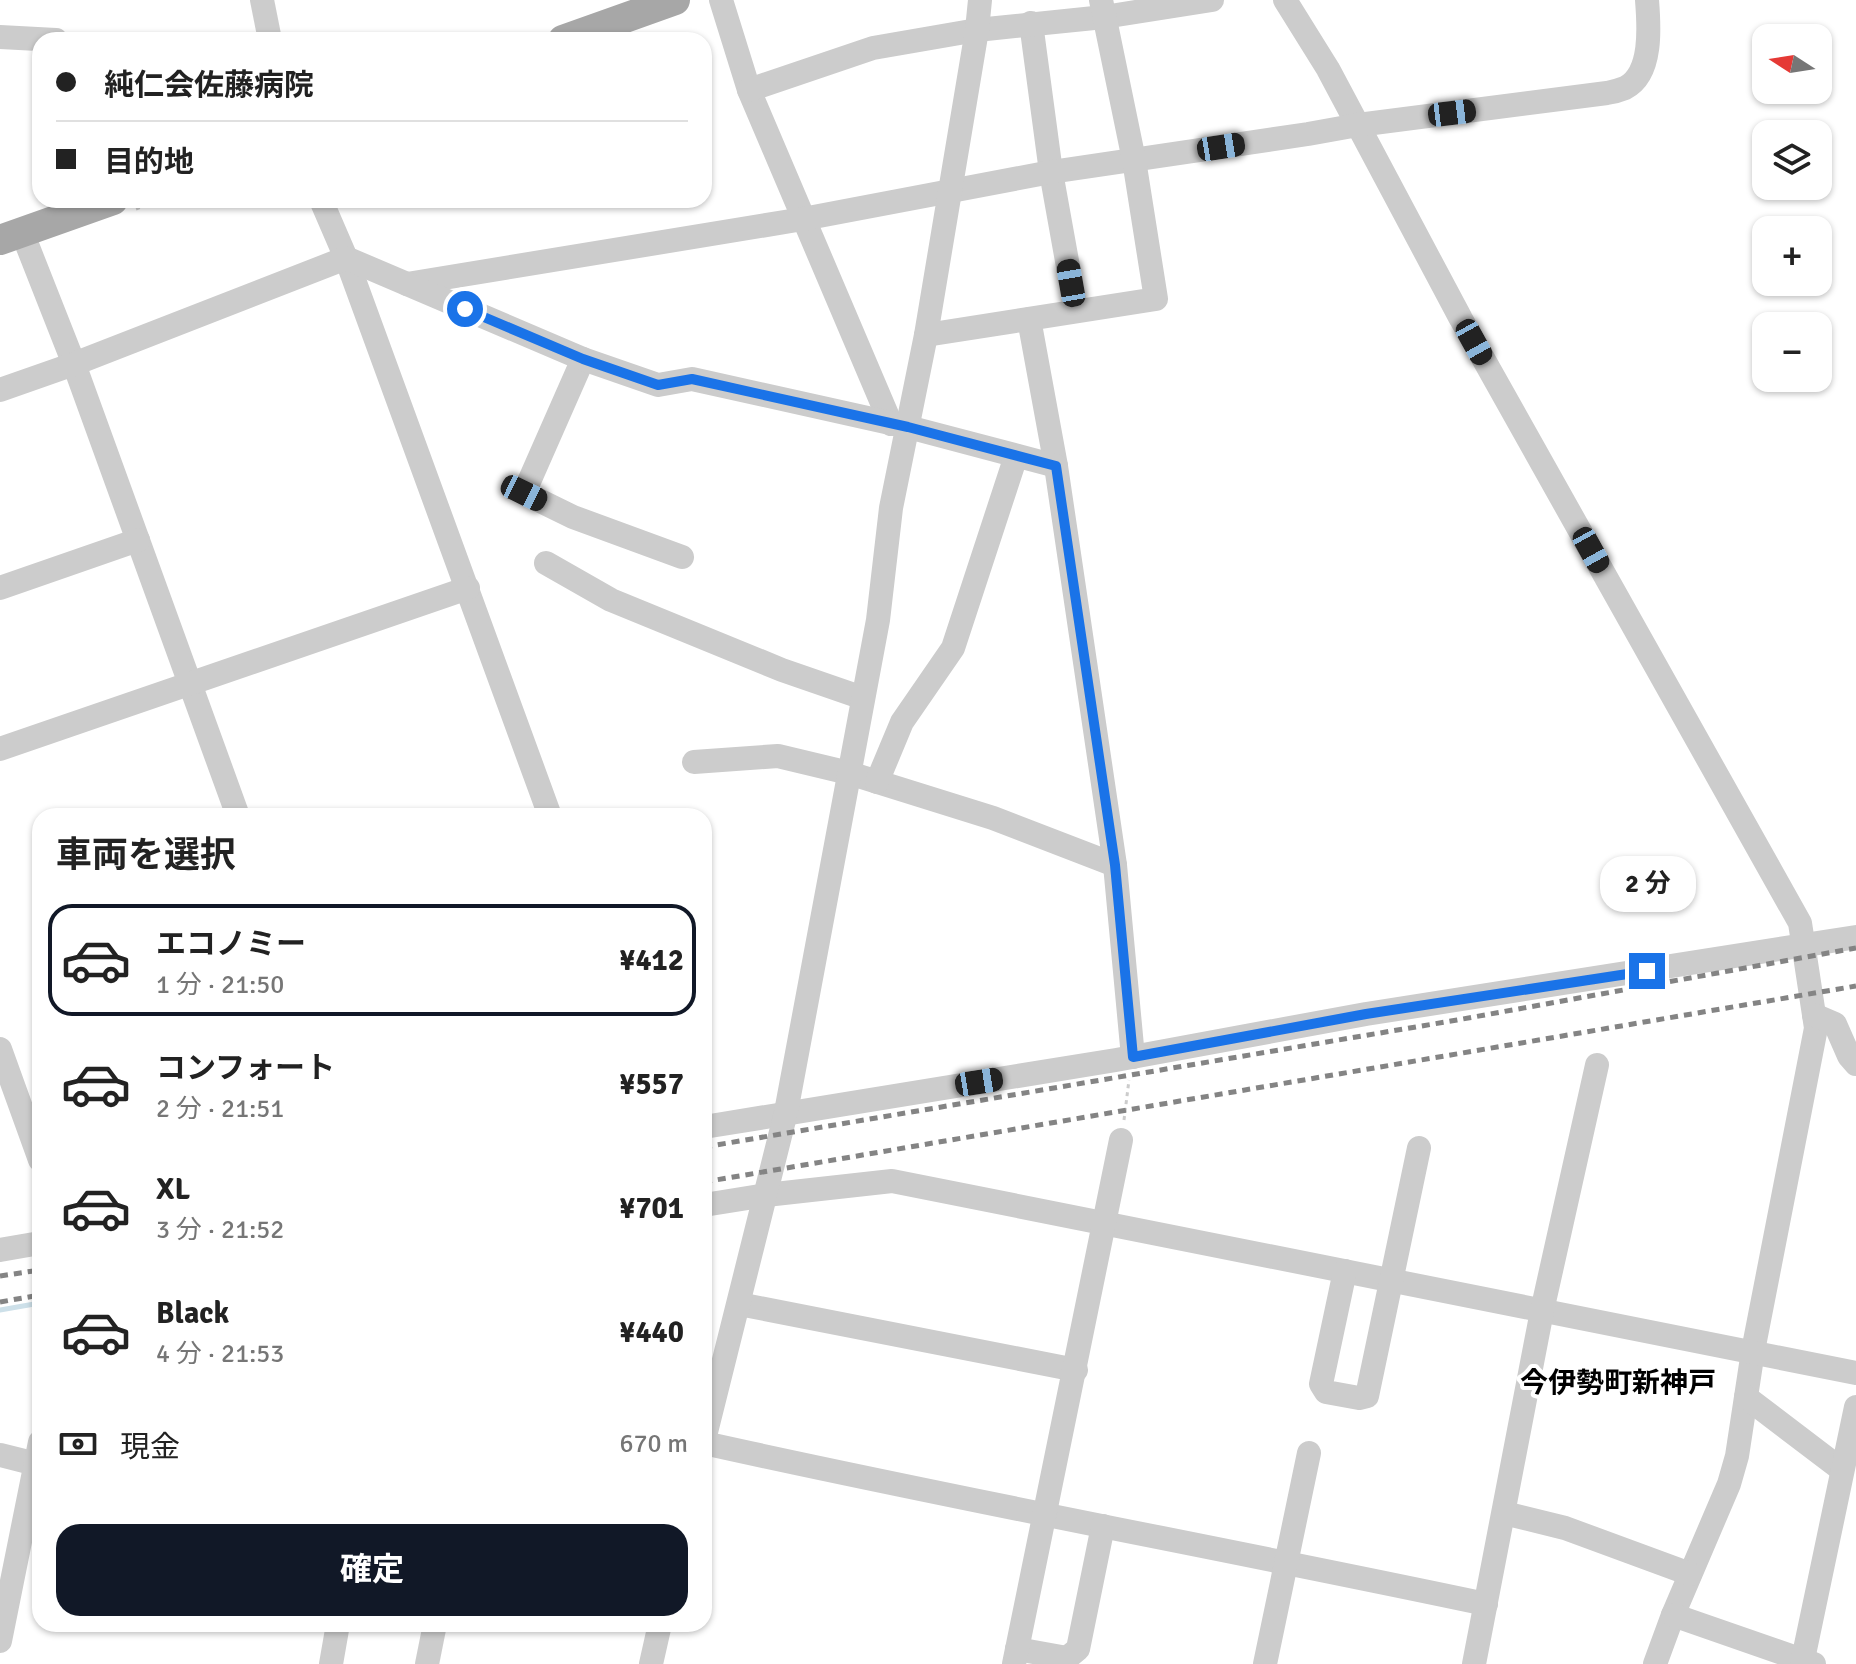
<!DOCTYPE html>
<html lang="ja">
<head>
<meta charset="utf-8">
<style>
	:root { --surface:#fff; --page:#f6f6f6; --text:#222; --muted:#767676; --line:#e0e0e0; --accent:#111827 }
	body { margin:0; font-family:Signika,"Noto Sans JP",sans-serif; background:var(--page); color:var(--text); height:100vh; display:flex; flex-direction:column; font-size:30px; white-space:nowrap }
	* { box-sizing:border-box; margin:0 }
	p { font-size:26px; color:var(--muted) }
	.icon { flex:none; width:44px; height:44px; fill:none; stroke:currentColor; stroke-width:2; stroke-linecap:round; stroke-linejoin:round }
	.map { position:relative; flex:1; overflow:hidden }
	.panel { position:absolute; left:32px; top:808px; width:680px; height:824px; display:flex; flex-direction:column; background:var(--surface); border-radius:24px; box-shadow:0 2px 6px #0004 }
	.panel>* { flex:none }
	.banner { position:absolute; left:32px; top:32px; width:680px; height:176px; border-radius:24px; box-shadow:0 2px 6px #0004; display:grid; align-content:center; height:176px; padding:0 24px; background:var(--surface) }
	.needle { width:52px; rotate:282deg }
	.buttons { position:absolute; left:1752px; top:24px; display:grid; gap:16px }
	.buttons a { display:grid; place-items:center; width:80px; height:80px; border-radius:16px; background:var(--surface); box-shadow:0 2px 6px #0004; font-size:40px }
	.end { position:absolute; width:36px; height:36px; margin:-18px; border:10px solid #1a73e8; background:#fff; box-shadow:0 0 0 4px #fff }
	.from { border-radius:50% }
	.bubble { position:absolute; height:56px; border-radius:24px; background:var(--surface); box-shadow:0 2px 6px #0004; font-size:26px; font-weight:700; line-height:56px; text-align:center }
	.car { position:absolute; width:24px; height:48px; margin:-24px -12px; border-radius:10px; box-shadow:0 0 6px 2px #0007; background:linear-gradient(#222 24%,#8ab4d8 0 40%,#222 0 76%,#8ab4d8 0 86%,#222 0) }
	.banner b { display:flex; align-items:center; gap:28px; height:76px; font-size:30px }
	.banner b+b { border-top:2px solid var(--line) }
	.banner i { width:20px; height:20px; background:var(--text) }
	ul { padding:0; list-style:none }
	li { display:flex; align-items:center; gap:24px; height:112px; margin:0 16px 12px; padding:0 8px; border:4px solid transparent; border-radius:24px }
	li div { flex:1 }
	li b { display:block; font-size:30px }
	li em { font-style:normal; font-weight:700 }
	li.active { border-color:var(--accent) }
	li>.icon { width:72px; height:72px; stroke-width:1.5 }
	h2 { padding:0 24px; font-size:36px; line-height:96px }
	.pay { display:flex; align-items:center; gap:20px; height:88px; padding:0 24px; font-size:30px }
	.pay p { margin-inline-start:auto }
	.action { display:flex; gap:16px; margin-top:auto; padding:16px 24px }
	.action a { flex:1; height:92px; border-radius:24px; background:var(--accent); color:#fff; font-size:32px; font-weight:700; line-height:92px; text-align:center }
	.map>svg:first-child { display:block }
</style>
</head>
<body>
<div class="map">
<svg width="1856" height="1664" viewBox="0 0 1856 1664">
	<rect width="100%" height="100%" fill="#fff"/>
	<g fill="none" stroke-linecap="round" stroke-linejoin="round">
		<polyline stroke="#cde0e9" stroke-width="5" points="0,1310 40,1303"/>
		<g stroke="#ccc" stroke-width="3" stroke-dasharray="4 4" stroke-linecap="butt">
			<polyline points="136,209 162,200"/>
			<polyline points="1124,1120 1129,1080"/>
		</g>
		<g stroke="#ccc" stroke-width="24">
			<polyline points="262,0 270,40"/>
			<polyline points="721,0 749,90 891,424"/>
			<polyline points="1285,0 1328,69 1461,319 1800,923 1816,1028 1753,1351 1737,1456 1729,1484 1673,1615 1655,1664"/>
			<polyline points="1031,23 1051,172 1076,311"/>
			<polyline points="0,37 56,40"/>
			<polyline points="749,90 873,48 977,30 1104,17 1212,0"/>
			<polyline points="321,200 346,258 550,816"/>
			<polyline points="22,232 74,364 238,816"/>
			<path d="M407,284l396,-65 248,-47 257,-38 50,-9 249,-32c6,-1 13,-3 18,-5 28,-14 24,-63 22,-88"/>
			<polyline points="1029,319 1056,466 1115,865 1133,1057"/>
			<polyline points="926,335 1156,299 1134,160 1101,0"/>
			<polyline points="583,359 524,493 573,517 682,557"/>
			<polyline points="0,390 74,364 346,258 583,359 658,385 692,379 908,427 1056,466"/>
			<polyline points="546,563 611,600 782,670 863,698"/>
			<polyline points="0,588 138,540"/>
			<polyline points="0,749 468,588"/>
			<polyline points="694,762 778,756 849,773 993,818 1115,865"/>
			<polyline points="877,782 902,722 953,648 1016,456"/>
			<polyline points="1814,1015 1835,1024 1849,1056 1856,1064"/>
			<polyline points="0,1049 40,1160"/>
			<polyline points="704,1127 1116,1060 1366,1014 1856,937"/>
			<polyline points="704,1205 766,1195 892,1181 1856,1373"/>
			<polyline points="0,1250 40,1243"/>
			<polyline points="1345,1271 1321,1384 1326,1392 1359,1398 1367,1396 1419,1148"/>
			<polyline points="739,1304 1076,1370"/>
			<polyline points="1746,1397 1842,1470"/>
			<polyline points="704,1440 786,1112 878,620 891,508 926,335 977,30 980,0"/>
			<path d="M704,1443c260,58 522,106 782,161"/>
			<polyline points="0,1455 40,1465"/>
			<polyline points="1504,1513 1565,1528 1690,1574"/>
			<polyline points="1673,1615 1814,1664"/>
			<polyline points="0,1641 40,1442"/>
			<polyline points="1017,1649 1067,1658 1078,1649 1103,1526"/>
			<polyline points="331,1664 338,1624"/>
			<polyline points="427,1664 435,1624"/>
			<polyline points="651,1664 660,1624"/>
			<polyline points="1014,1664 1121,1140"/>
			<polyline points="1265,1664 1309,1453"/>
			<polyline points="1474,1664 1542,1311 1597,1065"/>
			<polyline points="1802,1664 1856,1407"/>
		</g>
		<g stroke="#a7a7a7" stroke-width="30">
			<polyline points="563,40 675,0"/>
			<polyline points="0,240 113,200"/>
		</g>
		<g stroke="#848484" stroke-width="5" stroke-dasharray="8 6" stroke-linecap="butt">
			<polyline points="704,1147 1457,1020 1856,948"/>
			<polyline points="704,1182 1856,986"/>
			<polyline points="0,1276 40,1270"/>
			<polyline points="0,1302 40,1295"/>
		</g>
	</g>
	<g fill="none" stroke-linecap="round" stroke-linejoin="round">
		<polyline stroke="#1a73e8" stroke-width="10" points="465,309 583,359 658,385 692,379 908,427 1056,466 1115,865 1133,1057 1366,1014 1647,971"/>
	</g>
	<g text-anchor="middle" stroke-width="8" stroke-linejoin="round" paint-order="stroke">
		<g font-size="28" font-weight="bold" fill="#000" stroke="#fff">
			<text x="1618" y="1392">今伊勢町新神戸</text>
		</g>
	</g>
</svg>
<div class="buttons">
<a><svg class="needle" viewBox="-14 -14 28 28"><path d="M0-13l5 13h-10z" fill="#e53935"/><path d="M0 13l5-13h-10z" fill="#767676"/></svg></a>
<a><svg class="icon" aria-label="layers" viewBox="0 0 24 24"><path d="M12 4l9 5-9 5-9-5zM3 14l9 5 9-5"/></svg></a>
<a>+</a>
<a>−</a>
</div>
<i class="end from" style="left:465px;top:309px"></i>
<i class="end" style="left:1647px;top:971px"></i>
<div class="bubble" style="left:1600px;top:856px;width:96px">2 分</div>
<i class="car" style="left:1452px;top:113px;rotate:83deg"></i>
<i class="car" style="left:1221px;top:147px;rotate:81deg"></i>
<i class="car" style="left:1071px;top:283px;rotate:350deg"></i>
<i class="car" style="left:1474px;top:342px;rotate:151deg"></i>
<i class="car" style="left:524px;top:493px;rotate:116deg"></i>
<i class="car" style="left:1591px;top:550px;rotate:151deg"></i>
<i class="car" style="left:979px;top:1082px;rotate:81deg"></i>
<div class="banner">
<b><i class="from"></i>純仁会佐藤病院</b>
<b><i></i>目的地</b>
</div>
<section class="panel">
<h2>車両を選択</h2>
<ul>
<li class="active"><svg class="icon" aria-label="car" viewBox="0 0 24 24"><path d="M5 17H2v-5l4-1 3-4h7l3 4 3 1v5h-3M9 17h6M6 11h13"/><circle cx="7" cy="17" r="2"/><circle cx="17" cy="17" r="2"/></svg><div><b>エコノミー</b><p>1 分 · 21:50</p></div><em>¥412</em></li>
<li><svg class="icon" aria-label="car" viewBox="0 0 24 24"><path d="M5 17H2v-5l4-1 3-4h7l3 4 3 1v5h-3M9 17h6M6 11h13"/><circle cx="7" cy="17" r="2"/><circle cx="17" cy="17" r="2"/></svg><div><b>コンフォート</b><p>2 分 · 21:51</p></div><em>¥557</em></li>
<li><svg class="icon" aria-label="car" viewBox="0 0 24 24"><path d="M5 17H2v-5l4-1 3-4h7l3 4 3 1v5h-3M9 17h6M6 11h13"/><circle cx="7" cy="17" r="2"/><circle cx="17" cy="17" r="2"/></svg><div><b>XL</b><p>3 分 · 21:52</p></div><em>¥701</em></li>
<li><svg class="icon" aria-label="car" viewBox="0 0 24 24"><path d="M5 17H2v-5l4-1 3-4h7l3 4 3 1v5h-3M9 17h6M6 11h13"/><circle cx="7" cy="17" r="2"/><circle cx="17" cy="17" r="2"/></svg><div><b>Black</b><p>4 分 · 21:53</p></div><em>¥440</em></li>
</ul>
<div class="pay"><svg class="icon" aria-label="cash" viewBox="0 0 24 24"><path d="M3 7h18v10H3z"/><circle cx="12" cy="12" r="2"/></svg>現金<p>670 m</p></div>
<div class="action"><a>確定</a></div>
</section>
</div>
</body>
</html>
